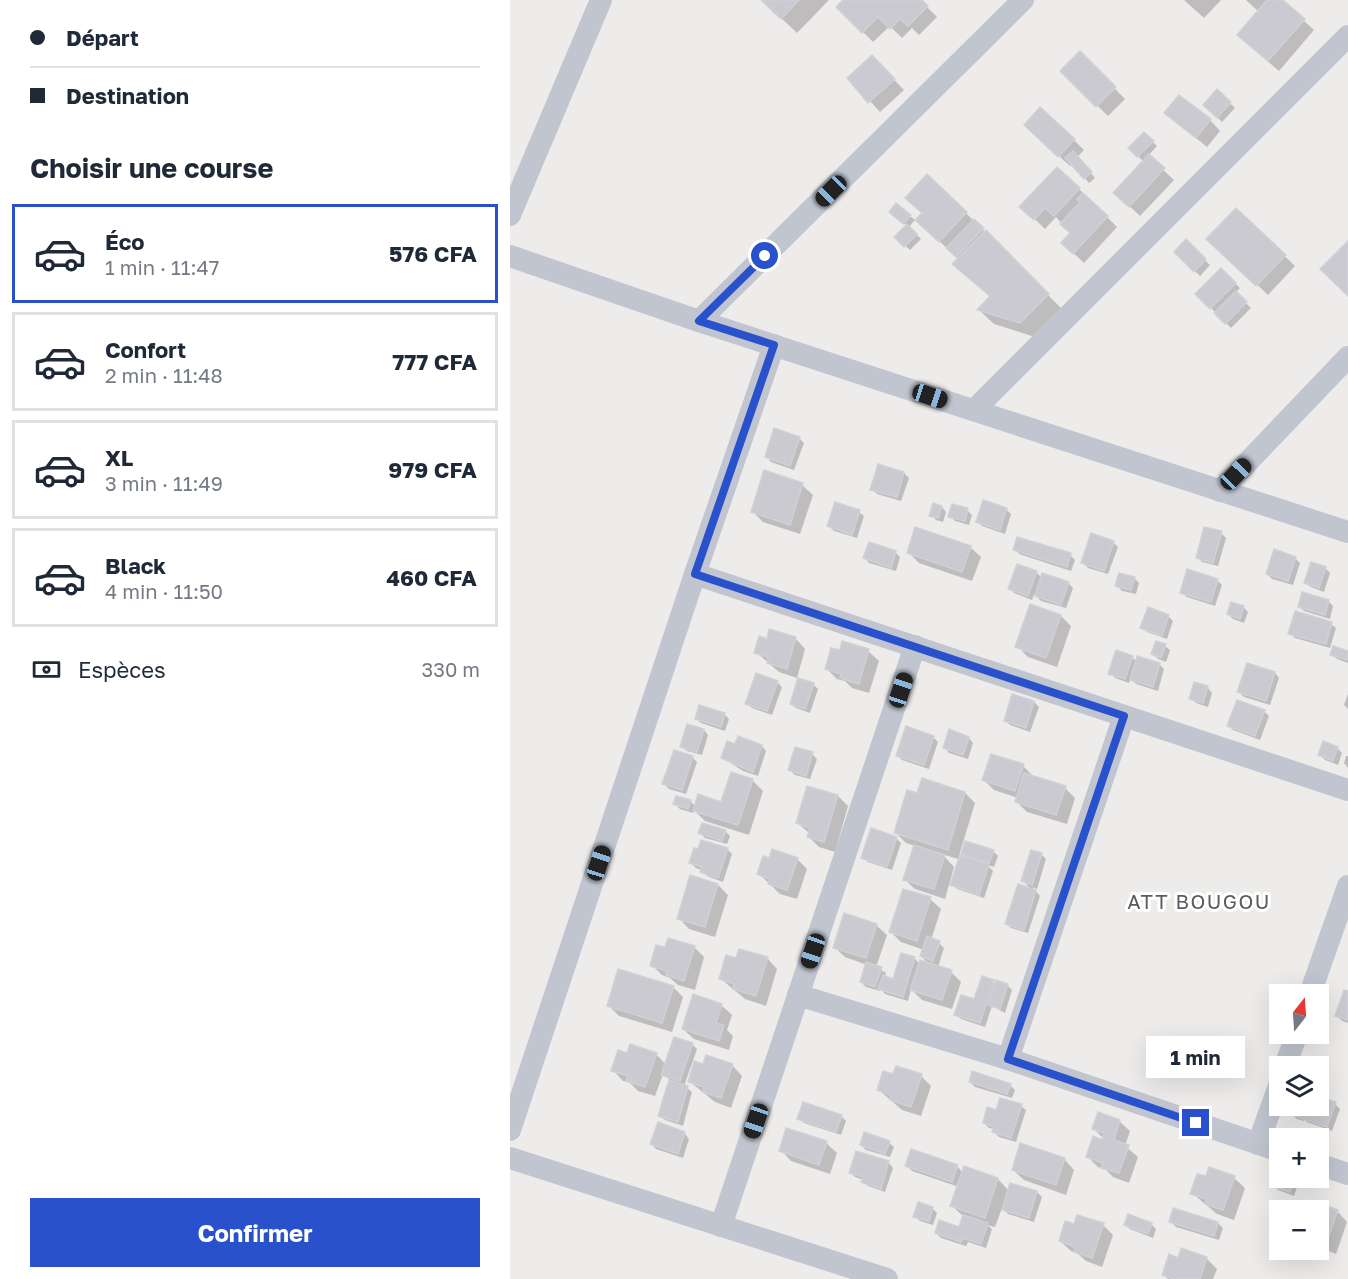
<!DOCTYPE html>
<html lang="fr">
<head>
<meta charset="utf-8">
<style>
	:root { --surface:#fff; --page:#f2f2f3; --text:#1f2937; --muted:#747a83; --line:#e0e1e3; --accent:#2951cb }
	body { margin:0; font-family:"Golos Text",sans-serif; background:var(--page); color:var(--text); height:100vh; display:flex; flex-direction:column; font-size:22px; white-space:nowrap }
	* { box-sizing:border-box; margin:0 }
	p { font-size:20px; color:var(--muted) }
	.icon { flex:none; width:33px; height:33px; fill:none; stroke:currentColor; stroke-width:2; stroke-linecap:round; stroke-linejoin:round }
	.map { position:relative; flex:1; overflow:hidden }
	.sheet { display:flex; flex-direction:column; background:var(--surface); width:510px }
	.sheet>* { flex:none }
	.top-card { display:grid; align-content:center; height:132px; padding:0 30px; background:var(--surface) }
	.needle { width:39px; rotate:17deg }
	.controls { position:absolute; left:759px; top:984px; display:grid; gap:12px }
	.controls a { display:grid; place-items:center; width:60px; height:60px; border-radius:0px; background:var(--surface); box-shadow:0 6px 24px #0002; font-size:30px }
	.end { position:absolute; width:27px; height:27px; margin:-14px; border:8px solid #2951cb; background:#fff; box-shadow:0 0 0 3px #fff }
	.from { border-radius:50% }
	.bubble { position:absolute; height:42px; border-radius:0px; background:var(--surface); box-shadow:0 6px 24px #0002; font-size:20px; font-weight:700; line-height:42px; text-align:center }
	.car { position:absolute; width:18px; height:36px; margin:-18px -9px; border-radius:8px; box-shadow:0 0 4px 2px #0007; background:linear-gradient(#222 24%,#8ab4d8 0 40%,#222 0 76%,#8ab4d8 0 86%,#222 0) }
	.top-card b { display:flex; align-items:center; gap:21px; height:57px; font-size:22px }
	.top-card b+b { border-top:2px solid var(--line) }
	.top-card i { width:15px; height:15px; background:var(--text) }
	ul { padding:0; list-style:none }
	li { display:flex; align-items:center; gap:18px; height:99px; margin:0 12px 9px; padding:0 18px; border:3px solid var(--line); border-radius:0px }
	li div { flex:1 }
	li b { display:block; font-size:22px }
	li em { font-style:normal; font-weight:700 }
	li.active { border-color:var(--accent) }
	li>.icon { width:54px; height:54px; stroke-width:1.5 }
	h2 { padding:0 30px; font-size:27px; line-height:72px }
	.pay { display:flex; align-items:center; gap:15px; height:66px; padding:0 30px; font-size:22px }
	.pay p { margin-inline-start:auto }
	.button { display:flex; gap:12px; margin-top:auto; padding:12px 30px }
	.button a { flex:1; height:69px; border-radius:0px; background:var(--accent); color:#fff; font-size:24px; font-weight:700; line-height:69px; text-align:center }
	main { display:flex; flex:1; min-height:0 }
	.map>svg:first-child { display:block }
</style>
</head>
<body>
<main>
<section class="sheet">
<div class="top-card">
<b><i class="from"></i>Départ</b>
<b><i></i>Destination</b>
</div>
<h2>Choisir une course</h2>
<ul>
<li class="active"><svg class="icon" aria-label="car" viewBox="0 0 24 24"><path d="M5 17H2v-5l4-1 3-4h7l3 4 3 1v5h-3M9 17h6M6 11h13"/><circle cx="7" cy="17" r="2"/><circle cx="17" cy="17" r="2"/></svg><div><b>Éco</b><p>1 min · 11:47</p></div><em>576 CFA</em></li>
<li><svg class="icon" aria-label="car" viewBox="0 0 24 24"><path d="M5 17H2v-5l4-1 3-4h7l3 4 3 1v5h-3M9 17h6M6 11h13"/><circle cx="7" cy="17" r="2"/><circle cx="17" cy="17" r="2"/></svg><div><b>Confort</b><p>2 min · 11:48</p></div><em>777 CFA</em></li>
<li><svg class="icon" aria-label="car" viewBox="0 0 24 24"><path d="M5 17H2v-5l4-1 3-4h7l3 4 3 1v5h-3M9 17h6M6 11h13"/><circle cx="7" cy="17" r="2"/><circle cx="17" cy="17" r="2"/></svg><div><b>XL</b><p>3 min · 11:49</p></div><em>979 CFA</em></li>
<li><svg class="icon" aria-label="car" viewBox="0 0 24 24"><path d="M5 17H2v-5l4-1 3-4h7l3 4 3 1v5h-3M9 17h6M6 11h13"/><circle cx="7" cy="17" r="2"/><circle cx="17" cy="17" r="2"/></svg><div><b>Black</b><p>4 min · 11:50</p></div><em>460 CFA</em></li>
</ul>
<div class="pay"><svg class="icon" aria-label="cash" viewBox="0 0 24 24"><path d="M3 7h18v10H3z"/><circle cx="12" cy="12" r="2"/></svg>Espèces<p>330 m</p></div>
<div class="button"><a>Confirmer</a></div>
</section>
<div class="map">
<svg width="838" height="1279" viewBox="0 0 838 1279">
	<rect width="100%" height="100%" fill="#eeeceb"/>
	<g fill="#0003">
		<polygon points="252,0 319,0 287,33"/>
		<polygon points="336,0 410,0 427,17 409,35 402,28 392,38 380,26 363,42 328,7"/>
		<polygon points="674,0 711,0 694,18"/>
		<polygon points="736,0 771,0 804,30 769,71 739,45 749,12"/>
		<polygon points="570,54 615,99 598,116 552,71"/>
		<polygon points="372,67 394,90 370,112 360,101"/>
		<polygon points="707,91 725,108 712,122 695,105"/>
		<polygon points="656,113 700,120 710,131 697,147"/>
		<polygon points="634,134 647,146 638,156 664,180 630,216 616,203 634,162 620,148"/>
		<polygon points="526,135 564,140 574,150 567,157 585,178 579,183 562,163 560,166"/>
		<polygon points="569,189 607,227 574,263 553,243 561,234 546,217 535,229 512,207"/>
		<polygon points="726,210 785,266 758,295 709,249"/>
		<polygon points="456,213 553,310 525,337 484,324 469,310 480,297 444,264 449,259 417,230"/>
		<polygon points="385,216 400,216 405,220 399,227 411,239 400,250 386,237 397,226"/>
		<polygon points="676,242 700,265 690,276 666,252"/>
		<polygon points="711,270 730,288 725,293 741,308 721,328 687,294"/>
		<polygon points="289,438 294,443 284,470 261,462 257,457"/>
		<polygon points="394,473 399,478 391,501 367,494 362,489"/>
		<polygon points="292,485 303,495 290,534 253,522 242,511"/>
		<polygon points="432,507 436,512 433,522 426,520 421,515"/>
		<polygon points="496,509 501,514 495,534 472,526 467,521"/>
		<polygon points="457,510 462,515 459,525 445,521 440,516"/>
		<polygon points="349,512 354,516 347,538 324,531 319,526"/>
		<polygon points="711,533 716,538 708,566 692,562 688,557"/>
		<polygon points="603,542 608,547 598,574 578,568 573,563"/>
		<polygon points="460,547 471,557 462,581 409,563 399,553"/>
		<polygon points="505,549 560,555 565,560 561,571 509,554"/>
		<polygon points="385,552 390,557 386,571 359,563 355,558"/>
		<polygon points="785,558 790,563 783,585 762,579 757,574"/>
		<polygon points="815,568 820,573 814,592 801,587 796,583"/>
		<polygon points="526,572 532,578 558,583 563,588 556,608 531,601 524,594 522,600 504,593 500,588"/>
		<polygon points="624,578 629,583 626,594 612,591 607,586"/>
		<polygon points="707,580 712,585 705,606 677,597 672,593"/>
		<polygon points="793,594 819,602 823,606 820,619 794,611 789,606"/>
		<polygon points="733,607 738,612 734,623 723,619 718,614"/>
		<polygon points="551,616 561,626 547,667 518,657 507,646"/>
		<polygon points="658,616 663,621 657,639 637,632 632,627"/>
		<polygon points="821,624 826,628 820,648 785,638 780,633"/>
		<polygon points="285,638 295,649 287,678 269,672 246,652 258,641"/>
		<polygon points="655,646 660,650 656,662 648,659 643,654"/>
		<polygon points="358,651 369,661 359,693 342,688 335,681 327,679 316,668"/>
		<polygon points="838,652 838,663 827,659 822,654"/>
		<polygon points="622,657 627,662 649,664 654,669 648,691 626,684 621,679 619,683 605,678 600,673"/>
		<polygon points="765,673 769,678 760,705 734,697 729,692"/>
		<polygon points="267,682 272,687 262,715 242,708 237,703"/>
		<polygon points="303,684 308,689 300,713 286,708 281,704"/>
		<polygon points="685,684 698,688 702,693 698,707 686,703 681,698"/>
		<polygon points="838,694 838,709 834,705"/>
		<polygon points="503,696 524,702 529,707 520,732 500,725 495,720"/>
		<polygon points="754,711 759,716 750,740 723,730 718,725"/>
		<polygon points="214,714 219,719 215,731 191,723 186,718"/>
		<polygon points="194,730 198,735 192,755 177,751 172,746"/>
		<polygon points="423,737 428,742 419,769 392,760 387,755"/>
		<polygon points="459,738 463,743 458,759 439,753 435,748"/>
		<polygon points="226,746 252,746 256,751 248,776 233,771 213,758"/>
		<polygon points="827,748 832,753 828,765 815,760 810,755"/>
		<polygon points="302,754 307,759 300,779 285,775 280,770"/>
		<polygon points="836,756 838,756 838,768 834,763"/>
		<polygon points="182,757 187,762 176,794 159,789 154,784"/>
		<polygon points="513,766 523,776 555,788 565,798 557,824 517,812 507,802 508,798 484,790 474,780"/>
		<polygon points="222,774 243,781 253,791 239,835 195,821 184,810 183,813 170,809 165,804 180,801 186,807 212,804"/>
		<polygon points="455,793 465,803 448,859 432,854 444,867 435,899 405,889 394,879 405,846 396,843 386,833 408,795"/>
		<polygon points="328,796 338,806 325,852 309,847 299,837 300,834 288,823"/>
		<polygon points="215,831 220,836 217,844 195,838 190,833"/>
		<polygon points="386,838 391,843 382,870 358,862 353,857"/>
		<polygon points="217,849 222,854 213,882 197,876 192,870 186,868 181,863 189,851"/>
		<polygon points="483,851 488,856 484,867 477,865 483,871 474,898 447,889 442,885 459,860 453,854"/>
		<polygon points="531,854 536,859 527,889 522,887 530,896 518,933 501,928 497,923 522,890 513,881"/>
		<polygon points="287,859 297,869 287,899 270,894 249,874 260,860"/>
		<polygon points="208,885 218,895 205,937 179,929 169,918"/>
		<polygon points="420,899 431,909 421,940 429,943 434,948 428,967 441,972 451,982 442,1009 412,1000 401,989 398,1001 375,994 371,989 370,991 356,987 351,982 357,965 335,957 324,947 366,925 377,935 366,967 376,973 375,976 384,980 404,958 410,964 420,965 411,956 414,950 391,942 381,932"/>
		<polygon points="184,947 194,957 185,990 168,985 160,978 152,975 142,965"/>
		<polygon points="257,958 267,969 256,1006 235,999 211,979"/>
		<polygon points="483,981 486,984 497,985 502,990 495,1013 482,1006 475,1027 451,1019 446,1015 465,1001"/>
		<polygon points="163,987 173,997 162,1032 109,1016 99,1006"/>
		<polygon points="838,993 838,1023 832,1021 827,1016"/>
		<polygon points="211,1005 222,1015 217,1030 223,1036 219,1050 184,1039 173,1029"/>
		<polygon points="182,1044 187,1049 174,1086 182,1092 173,1126 155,1120 150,1116 160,1080 153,1074 145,1096 128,1091 120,1083 113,1081 103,1070 117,1055 146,1054 156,1065"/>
		<polygon points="222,1065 232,1076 221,1108 205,1102 179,1081 194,1066"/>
		<polygon points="384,1076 411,1076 421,1086 411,1116 392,1110 369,1090"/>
		<polygon points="460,1082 500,1085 505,1090 502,1098 465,1087"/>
		<polygon points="825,1104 830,1109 822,1131 797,1122 794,1119 794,1121 787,1119 782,1114 784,1106"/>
		<polygon points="511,1106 516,1110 506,1142 489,1137 484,1132 485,1129 479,1128 474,1123 487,1112"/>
		<polygon points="331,1116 336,1121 331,1135 294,1123 289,1118"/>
		<polygon points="609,1121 620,1131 615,1146 628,1157 619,1183 603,1177 596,1170 588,1167 578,1157 594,1139 584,1129"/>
		<polygon points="149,1124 175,1134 179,1139 173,1158 146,1149 141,1144"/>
		<polygon points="316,1143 327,1153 320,1174 281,1161 271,1150"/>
		<polygon points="379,1143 384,1147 380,1157 356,1150 351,1145"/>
		<polygon points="347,1153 379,1163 383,1168 375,1192 358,1186 353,1182 354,1180 345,1177 340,1172"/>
		<polygon points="554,1159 564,1170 556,1195 514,1180 503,1170"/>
		<polygon points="397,1166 447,1166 453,1173 455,1168 488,1179 499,1191 501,1185 527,1192 532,1197 524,1222 498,1214 492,1208 485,1227 477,1225 482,1229 476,1248 458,1242 456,1246 431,1238 426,1233 450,1229 454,1217 442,1206 449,1187 402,1171"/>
		<polygon points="700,1169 724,1178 735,1188 724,1220 707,1214 682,1193 697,1178"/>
		<polygon points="770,1178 779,1178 788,1184 784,1196 768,1190 763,1185"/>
		<polygon points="803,1203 827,1211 837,1222 826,1254 808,1247 808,1210 800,1210"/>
		<polygon points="422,1208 427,1213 423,1225 410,1221 405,1216"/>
		<polygon points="661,1222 708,1223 713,1228 709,1240 666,1227"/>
		<polygon points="641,1224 646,1229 643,1238 620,1229 615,1225"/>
		<polygon points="593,1225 603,1235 592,1267 576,1261 568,1254 561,1251 550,1241 565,1226"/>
		<polygon points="696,1258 707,1269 703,1279 658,1279 654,1275 669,1260"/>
	</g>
	<g fill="#cacad0" stroke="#d0d1d7" stroke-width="1.5">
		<polygon points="251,0 289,0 271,19"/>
		<polygon points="333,0 412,0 418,6 398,26 390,19 380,29 368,17 352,33 326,7"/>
		<polygon points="757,0 773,0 795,19 758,61 727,35"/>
		<polygon points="570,51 606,87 586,107 550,71"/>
		<polygon points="362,55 385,79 358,103 337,78"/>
		<polygon points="707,89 721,102 707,118 693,105"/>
		<polygon points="669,95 701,119 686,138 654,113"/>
		<polygon points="530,107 565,139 548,157 514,125"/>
		<polygon points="634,132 644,141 627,157 618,148"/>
		<polygon points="563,151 582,172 574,179 555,158"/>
		<polygon points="639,154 655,168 619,207 603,193"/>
		<polygon points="547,167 570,188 544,216 535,208 524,220 509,207"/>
		<polygon points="417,174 457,212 429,242 405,220 412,213 395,198"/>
		<polygon points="573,193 598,216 563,254 551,243 560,233 550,224 570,202 567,199"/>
		<polygon points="386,203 401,215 393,224 379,212"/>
		<polygon points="726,208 776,255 746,286 696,239"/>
		<polygon points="464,219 474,228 446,257 436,248"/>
		<polygon points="397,224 407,234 394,247 384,237"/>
		<polygon points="476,230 539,294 510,323 467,310 480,296 442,264"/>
		<polygon points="676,239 696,259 684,272 664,252"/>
		<polygon points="838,241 838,296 810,269"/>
		<polygon points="711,268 726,283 700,309 685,294"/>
		<polygon points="726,291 737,302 715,324 704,313"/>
		<polygon points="264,428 290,437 280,466 255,457"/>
		<polygon points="368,464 394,472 387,497 360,490"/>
		<polygon points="254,470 293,483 280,525 241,512"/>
		<polygon points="473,500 497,508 490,530 466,522"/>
		<polygon points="325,502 350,510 342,535 317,526"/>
		<polygon points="423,503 432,506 428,518 419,516"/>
		<polygon points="442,504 458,508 455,521 438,517"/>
		<polygon points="405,527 461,546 452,572 397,553"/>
		<polygon points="694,527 712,531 703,563 686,558"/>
		<polygon points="581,533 604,541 594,571 571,563"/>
		<polygon points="507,537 561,553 557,567 503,550"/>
		<polygon points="359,542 386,551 381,568 353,558"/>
		<polygon points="764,549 786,557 778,581 756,574"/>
		<polygon points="801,562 816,567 809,588 794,583"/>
		<polygon points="507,564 527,571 518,596 498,589"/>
		<polygon points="677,569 708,579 701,602 670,593"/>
		<polygon points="532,573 559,582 551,605 525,596"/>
		<polygon points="609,573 625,577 621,590 605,586"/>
		<polygon points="792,592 819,600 815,615 788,607"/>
		<polygon points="721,602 734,606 730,619 717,614"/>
		<polygon points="520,604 551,615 536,658 505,647"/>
		<polygon points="638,607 659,615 652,636 630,628"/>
		<polygon points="785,611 822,622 816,644 778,634"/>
		<polygon points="259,629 286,637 277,669 257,663 258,657 244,653 249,636 257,639"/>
		<polygon points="332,641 359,649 349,684 330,678 331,674 315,669 321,648 330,650"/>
		<polygon points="646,641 656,644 651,658 641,654"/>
		<polygon points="823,646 838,651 838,660 820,655"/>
		<polygon points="606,650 623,656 615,679 598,674"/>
		<polygon points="627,656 650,663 643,687 620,680"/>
		<polygon points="737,663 765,672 756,701 727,692"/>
		<polygon points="246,673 268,681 257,711 235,704"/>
		<polygon points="288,678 304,683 295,709 280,704"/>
		<polygon points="684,682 698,686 693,703 679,699"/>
		<polygon points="502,694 524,701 516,728 494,721"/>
		<polygon points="727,700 755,710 745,736 717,726"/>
		<polygon points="189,705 215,713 211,727 185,719"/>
		<polygon points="177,724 194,729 187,752 170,747"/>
		<polygon points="396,726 424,736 414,765 386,756"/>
		<polygon points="439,729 459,737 453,755 433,748"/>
		<polygon points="228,736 252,745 243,772 211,758 217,741 225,744"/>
		<polygon points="813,741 828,747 823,761 808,755"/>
		<polygon points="285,747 303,752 296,776 278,770"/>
		<polygon points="164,750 183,756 172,790 152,784"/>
		<polygon points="481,754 514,764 505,791 472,780"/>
		<polygon points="221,772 243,779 228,825 183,811 188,794 211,802"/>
		<polygon points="514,773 556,786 546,815 505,802"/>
		<polygon points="412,778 455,792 438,850 384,833 397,790 407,793"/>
		<polygon points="297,786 328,795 314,842 297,837 300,828 286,823"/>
		<polygon points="166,796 181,800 178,809 163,804"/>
		<polygon points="192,823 216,830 212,841 188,833"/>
		<polygon points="361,828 387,837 377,867 351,858"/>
		<polygon points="191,840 218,848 208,878 190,872 192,867 179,863 184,848 188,849"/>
		<polygon points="455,841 484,850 479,863 451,854"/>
		<polygon points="404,845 435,855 424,889 393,880"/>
		<polygon points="262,849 288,858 277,890 258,884 260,879 247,874 253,856 259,858"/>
		<polygon points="521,850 532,853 522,885 511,881"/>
		<polygon points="450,855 479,864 469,895 440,885"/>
		<polygon points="180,875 208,884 195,927 167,919"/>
		<polygon points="508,884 526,890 514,930 495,924"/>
		<polygon points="393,889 421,897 407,941 379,932"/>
		<polygon points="334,913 367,924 356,958 323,948"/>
		<polygon points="417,936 430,941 423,961 410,956"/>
		<polygon points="158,938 185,946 174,981 156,975 157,971 140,966 146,945 155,947"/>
		<polygon points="229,949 258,957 246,996 223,989 224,984 209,979 216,955 226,958"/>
		<polygon points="391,953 405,957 393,997 368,989 373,975 383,979"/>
		<polygon points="410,960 442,970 432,1000 400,990"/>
		<polygon points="356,962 372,967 365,987 350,982"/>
		<polygon points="108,969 164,986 152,1023 97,1006"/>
		<polygon points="472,976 484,980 470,1023 444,1015 451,995 464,999"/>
		<polygon points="486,980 498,984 490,1009 478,1005"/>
		<polygon points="834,990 838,991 838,1020 825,1016"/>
		<polygon points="183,994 212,1004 206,1023 214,1025 209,1041 172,1029"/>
		<polygon points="164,1037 183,1043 170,1081 151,1075"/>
		<polygon points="120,1044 147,1053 135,1087 116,1081 118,1076 101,1071 108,1050 117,1053"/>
		<polygon points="196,1055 223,1064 211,1098 193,1092 194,1087 178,1082 184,1061 193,1064"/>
		<polygon points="386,1066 412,1074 401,1107 380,1100 381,1095 367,1090 373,1071 383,1074"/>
		<polygon points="462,1071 501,1084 497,1094 459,1082"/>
		<polygon points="159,1080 178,1086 168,1122 148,1116"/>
		<polygon points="808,1096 826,1102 817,1127 791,1118 795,1106 808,1106"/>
		<polygon points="490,1098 512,1104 501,1138 482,1132 484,1127 473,1123 477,1107 486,1110"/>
		<polygon points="293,1102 332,1115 326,1132 287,1119"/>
		<polygon points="783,1106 792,1106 789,1117 780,1114"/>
		<polygon points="588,1112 610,1120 604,1140 619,1145 609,1173 591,1168 593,1163 576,1157 583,1136 592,1140 594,1133 582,1129"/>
		<polygon points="148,1122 175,1132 168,1154 140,1144"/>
		<polygon points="276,1128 317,1141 309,1165 269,1151"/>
		<polygon points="354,1132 380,1141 375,1154 350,1145"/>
		<polygon points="510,1143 555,1158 546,1185 502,1170"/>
		<polygon points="401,1149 448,1165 442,1182 395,1166"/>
		<polygon points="346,1151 379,1161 371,1189 351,1182 353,1177 339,1173"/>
		<polygon points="454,1166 488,1178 475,1218 440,1206"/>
		<polygon points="699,1167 725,1176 713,1210 695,1204 697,1199 680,1194 687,1174 696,1176"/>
		<polygon points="766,1171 770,1173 770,1178 784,1178 780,1192 761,1186"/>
		<polygon points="500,1183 527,1191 519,1218 492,1210"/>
		<polygon points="802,1201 828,1210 816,1244 808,1242 808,1210 798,1210"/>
		<polygon points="408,1202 423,1207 419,1221 403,1217"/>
		<polygon points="663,1208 708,1222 704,1236 659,1222"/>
		<polygon points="618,1214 642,1223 638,1234 614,1225"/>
		<polygon points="453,1215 478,1223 471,1244 453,1238 451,1242 425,1233 429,1220 449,1227"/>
		<polygon points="567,1215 594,1223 582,1258 564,1252 565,1247 549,1241 555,1221 564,1224"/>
		<polygon points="671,1248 697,1257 690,1279 664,1279 652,1275 659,1254 668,1258"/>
	</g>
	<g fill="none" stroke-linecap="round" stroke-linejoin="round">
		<g stroke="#c0c5d0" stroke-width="22">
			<polyline points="0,215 91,0"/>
			<polyline points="0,256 189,321 838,532"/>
			<polyline points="189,321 513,0"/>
			<polyline points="464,410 838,36"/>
			<polyline points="710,491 838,357"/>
			<polyline points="185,574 838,790"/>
			<polyline points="800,994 838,886"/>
			<polyline points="288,995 498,1059 770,1151"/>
			<polyline points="498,1059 614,716"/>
			<polyline points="775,1066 787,1034"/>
			<polyline points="0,1130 185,574 264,345"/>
			<polyline points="748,1144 770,1083"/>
			<polyline points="0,1158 377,1279"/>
			<polyline points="808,1164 838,1174"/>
			<polyline points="211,1226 405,646"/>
		</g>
	</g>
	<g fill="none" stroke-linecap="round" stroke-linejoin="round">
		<polyline stroke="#2951cb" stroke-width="8" points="255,256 189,321 264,345 185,574 614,716 498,1059 686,1123"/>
	</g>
	<g text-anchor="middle" stroke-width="6" stroke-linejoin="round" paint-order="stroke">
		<g font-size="20" letter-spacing="1.5" fill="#595b60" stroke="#fff">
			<text x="689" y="909">ATT BOUGOU</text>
		</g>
	</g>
</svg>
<div class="controls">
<a><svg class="needle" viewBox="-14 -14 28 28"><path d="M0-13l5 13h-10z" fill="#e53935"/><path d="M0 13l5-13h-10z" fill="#747a83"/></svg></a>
<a><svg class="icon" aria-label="layers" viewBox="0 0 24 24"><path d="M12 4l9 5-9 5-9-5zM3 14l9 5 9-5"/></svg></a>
<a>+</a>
<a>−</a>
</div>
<i class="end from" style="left:255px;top:256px"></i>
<i class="end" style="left:686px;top:1123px"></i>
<div class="bubble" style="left:636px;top:1036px;width:99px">1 min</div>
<i class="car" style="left:321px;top:191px;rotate:225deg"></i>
<i class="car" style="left:420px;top:396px;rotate:108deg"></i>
<i class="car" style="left:726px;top:474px;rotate:44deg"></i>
<i class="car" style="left:391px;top:690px;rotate:18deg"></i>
<i class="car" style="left:89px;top:863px;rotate:18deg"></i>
<i class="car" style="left:303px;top:951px;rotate:199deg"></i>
<i class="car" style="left:246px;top:1121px;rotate:199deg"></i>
</div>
</main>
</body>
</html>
